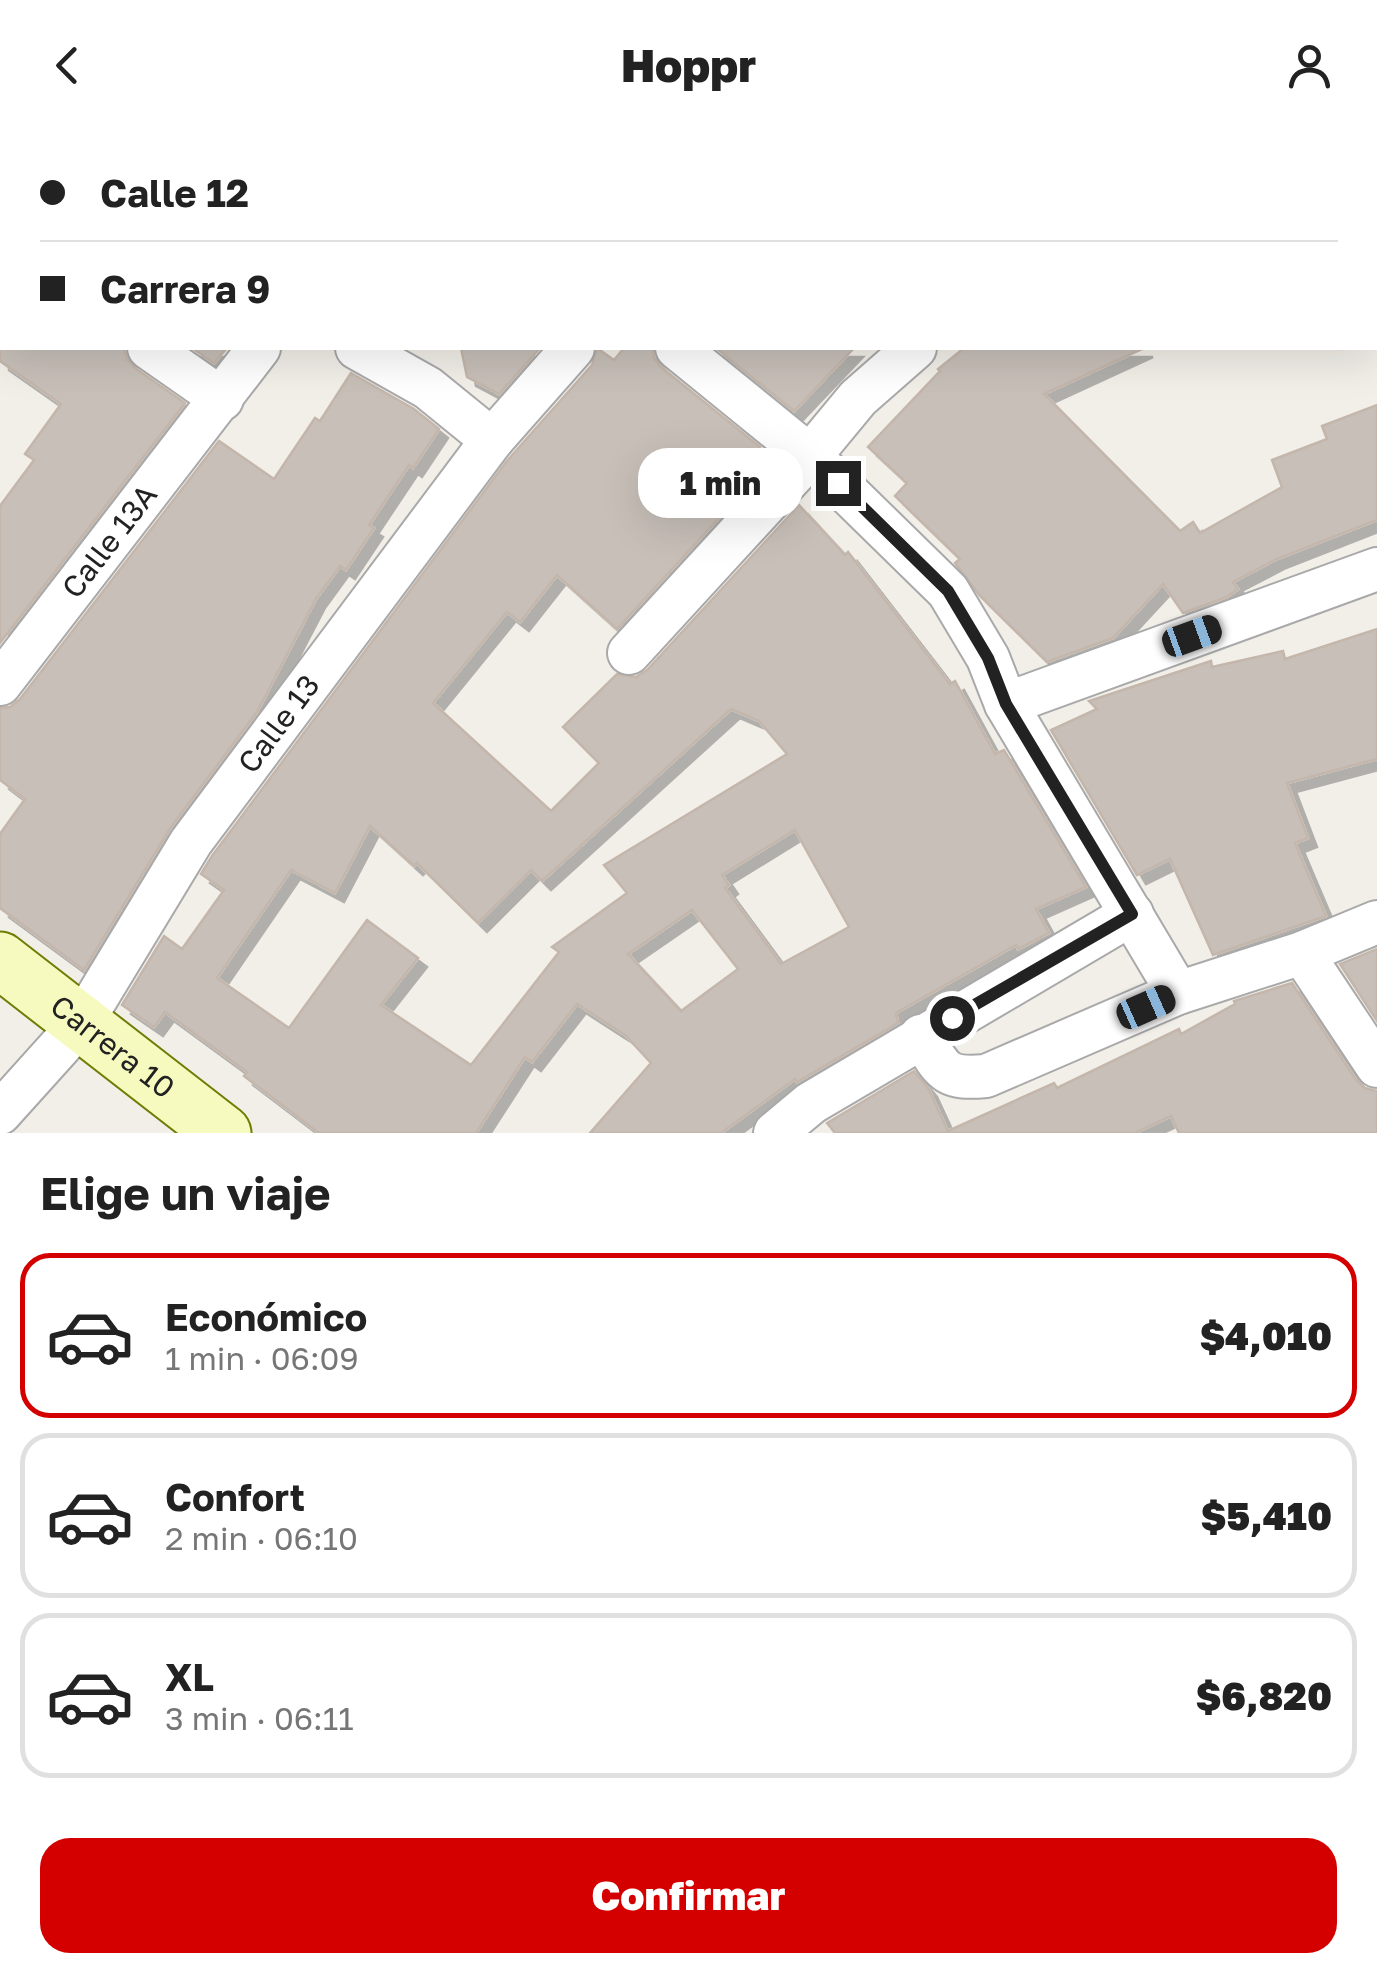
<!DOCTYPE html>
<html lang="es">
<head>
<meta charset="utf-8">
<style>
	:root { --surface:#fff; --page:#f6f6f6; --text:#222; --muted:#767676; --line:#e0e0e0; --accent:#d40000 }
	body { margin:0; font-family:"Golos Text",sans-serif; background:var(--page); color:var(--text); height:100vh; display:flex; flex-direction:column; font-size:38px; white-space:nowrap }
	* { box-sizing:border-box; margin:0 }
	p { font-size:32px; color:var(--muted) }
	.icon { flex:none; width:55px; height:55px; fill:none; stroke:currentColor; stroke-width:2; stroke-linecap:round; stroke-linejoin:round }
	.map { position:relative; height:1003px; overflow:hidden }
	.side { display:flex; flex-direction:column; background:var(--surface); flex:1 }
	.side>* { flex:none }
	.guide { position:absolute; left:0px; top:0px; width:1378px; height:220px; box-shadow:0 10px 40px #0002; display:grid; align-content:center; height:220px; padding:0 40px; background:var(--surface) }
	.end { position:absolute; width:45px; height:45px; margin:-22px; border:12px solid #222; background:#fff; box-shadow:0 0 0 5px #fff }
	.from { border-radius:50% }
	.bubble { position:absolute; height:70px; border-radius:30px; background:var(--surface); box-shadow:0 10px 40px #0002; font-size:32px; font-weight:800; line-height:70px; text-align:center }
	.car { position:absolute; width:30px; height:60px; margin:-30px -15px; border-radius:12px; box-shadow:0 0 8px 2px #0007; background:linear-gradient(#222 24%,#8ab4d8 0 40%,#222 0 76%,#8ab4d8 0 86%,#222 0) }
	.guide b { display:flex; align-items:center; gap:35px; height:95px; font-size:38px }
	.guide b+b { border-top:2px solid var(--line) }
	.guide i { width:25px; height:25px; background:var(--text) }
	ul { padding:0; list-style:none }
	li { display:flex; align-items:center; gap:30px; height:165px; margin:0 20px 15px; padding:0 20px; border:5px solid var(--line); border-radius:30px }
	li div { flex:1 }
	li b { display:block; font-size:38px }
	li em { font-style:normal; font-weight:800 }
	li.active { border-color:var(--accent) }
	li>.icon { width:90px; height:90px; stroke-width:1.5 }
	h2 { padding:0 40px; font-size:45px; line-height:120px }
	.cta { display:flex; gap:20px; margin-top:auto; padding:20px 40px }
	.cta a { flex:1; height:115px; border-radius:30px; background:var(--accent); color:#fff; font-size:40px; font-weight:800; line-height:115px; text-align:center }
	header { display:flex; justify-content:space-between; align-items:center; height:130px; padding:0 40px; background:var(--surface); font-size:45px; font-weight:800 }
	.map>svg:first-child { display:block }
</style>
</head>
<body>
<header><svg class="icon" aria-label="back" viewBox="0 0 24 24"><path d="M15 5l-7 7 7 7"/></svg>Hoppr<svg class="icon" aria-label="person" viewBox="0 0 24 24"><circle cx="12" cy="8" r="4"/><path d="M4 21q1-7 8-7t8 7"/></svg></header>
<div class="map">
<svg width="1377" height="1003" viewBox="0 0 1377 1003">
	<defs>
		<filter id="shadow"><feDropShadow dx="9" dy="9" stdDeviation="0" flood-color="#0004"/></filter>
	</defs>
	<rect width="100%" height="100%" fill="#f2efe9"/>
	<g fill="#c7bfb8" stroke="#c4b6ab" stroke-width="2.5" fill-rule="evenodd" filter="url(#shadow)">
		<polygon points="0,218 124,218 127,229 135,238 185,273 0,513 0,376 34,330 25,324 61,274 0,231"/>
		<polygon points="192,218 227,218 214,233"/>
		<polygon points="461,218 540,218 499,264 467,247"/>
		<path d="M597,218l17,12 10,-12h29l1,10 7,9 99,80 -9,10 13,12 -147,160 -60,-54 -37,47 -13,-10 -74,91 118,108 48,-48 -36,-36 54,-53 19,3 11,-7 152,-165 46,50 3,-3 102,132 5,-3 40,73 9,-4 82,137 -50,22 13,24 -31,16 -2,-4 -120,68 2,10 -101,59 -2,-3 -74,54h-131l61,-70 -26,-28 -48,-31 -45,58 -7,-5 -49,76h-157l-75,-57 3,-4 -82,-60 -11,15 -32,-22 42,-69 18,13 42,-59 -23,-16 11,-18 294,-394 86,-97zM731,579l28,12 28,33 -183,111 23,28 -75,54 7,5 -88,113 -90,-60 37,-47 -51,-38 -78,108 -72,-50 74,-108 44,23 35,-67 44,40 3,-3 61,60 53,-53 11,11zM795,700l54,97 -68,37 -56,-76 4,-3 -7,-10zM692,780l46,59 -57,42 -53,-57z"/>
		<polygon points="716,218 854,218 794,281"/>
		<polygon points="964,218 1144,218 1044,264 1180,401 1193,392 1200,403 1282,357 1272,330 1327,309 1322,296 1377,275 1377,390 1277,429 1233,452 1238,459 1227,467 1183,483 1163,454 1113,508 1047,532 980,466 955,433 960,429 895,366 907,353 868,317 940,241 938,239"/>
		<polygon points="351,243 414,279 439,299 413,338 409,335 369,395 374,398 346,440 340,436 316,469 257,582 171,697 84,840 0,778 0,704 25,669 0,650 0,578 10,577 20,569 219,311 274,349 315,288 320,291"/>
		<polygon points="1377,499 1377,629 1287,653 1308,708 1295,713 1326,786 1213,825 1170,729 1137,745 1051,600 1097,579 1089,571 1211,531 1212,537 1283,521 1285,529"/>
		<polygon points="1377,819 1377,891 1340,834"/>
		<polygon points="1292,853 1356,950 1365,958 1377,961 1377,1003 1179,1003 1171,986 1135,1003 835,1003 827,993 914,941 928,958 948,1001 1054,953 1057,958 1179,899 1181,904 1235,874 1234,871"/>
	</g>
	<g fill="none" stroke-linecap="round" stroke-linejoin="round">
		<g stroke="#a9a9a9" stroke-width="46">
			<g id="street">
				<polyline points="347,2 348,0"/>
				<polyline points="767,2 770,0"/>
				<polyline points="1363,2 1372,0"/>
				<polyline points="0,11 2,7"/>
				<polyline points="0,112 2,113"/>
				<polyline points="149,218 222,269"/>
				<polyline points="357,218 428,258 492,310"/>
				<polyline points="677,218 810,326 948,461 988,528 1006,574 1178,863"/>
				<polyline points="629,523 810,326 858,268 915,218"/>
				<path id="s1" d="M0,554l259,-336"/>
				<polyline points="1006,574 1377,439"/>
				<polyline points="1302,823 1377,936"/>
				<path d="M921,906c22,34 22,44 65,40l192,-83 124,-40 75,-31"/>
				<path id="s2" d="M0,983l82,-91 109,-180 301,-402 81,-92"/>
				<polyline points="775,1003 811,973 1132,784"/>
			</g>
		</g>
		<g stroke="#707d05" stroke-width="59">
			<g id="secondary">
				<path id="s3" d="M0,830l223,173"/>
			</g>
		</g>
		<use href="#street" stroke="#fff" stroke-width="42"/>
		<use href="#secondary" stroke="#f7fabf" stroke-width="55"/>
	</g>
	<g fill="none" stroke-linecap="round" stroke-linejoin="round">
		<polyline stroke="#222" stroke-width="12" points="838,353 948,461 988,528 1006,574 1132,784 952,888"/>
	</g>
	<g text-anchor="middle" stroke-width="10" stroke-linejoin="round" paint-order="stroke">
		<g font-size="30" fill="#222" stroke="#fff">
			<text dy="10" stroke="none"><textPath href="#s1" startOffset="180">Calle 13A</textPath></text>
			<text dy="10" stroke="none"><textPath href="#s2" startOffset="480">Calle 13</textPath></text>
			<text dy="10" stroke="none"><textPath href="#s3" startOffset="142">Carrera 10</textPath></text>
		</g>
	</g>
</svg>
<i class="end from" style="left:952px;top:888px"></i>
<i class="end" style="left:838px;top:353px"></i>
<div class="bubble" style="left:638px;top:318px;width:165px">1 min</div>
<i class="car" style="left:1192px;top:506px;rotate:70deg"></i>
<i class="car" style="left:1146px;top:877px;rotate:66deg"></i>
<div class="guide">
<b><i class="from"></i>Calle 12</b>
<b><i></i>Carrera 9</b>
</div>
</div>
<section class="side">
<h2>Elige un viaje</h2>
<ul>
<li class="active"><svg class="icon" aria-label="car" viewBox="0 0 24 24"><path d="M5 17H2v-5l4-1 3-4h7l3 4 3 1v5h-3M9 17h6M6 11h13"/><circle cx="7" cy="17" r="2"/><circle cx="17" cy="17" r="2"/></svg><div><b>Económico</b><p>1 min · 06:09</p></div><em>$4,010</em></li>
<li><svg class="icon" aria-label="car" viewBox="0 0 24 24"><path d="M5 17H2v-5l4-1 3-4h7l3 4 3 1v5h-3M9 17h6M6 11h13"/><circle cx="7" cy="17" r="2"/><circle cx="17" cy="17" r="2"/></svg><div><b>Confort</b><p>2 min · 06:10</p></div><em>$5,410</em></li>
<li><svg class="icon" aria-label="car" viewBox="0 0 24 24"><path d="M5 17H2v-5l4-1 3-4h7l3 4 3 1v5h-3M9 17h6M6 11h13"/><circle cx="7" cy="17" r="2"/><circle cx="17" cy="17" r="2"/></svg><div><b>XL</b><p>3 min · 06:11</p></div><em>$6,820</em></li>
</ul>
<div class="cta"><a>Confirmar</a></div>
</section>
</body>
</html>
